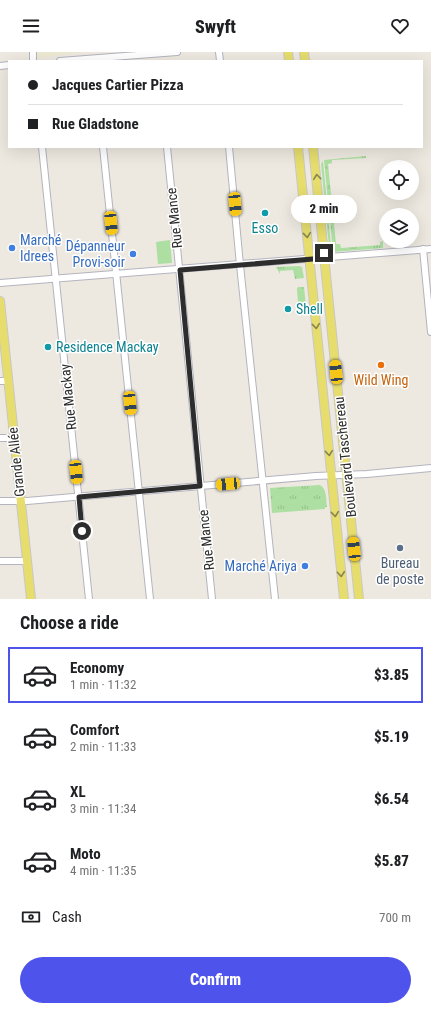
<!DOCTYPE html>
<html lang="en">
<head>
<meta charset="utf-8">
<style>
	:root { --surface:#fff; --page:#f6f6f6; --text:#202124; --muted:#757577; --line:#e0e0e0; --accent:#4e53ec }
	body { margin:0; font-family:"Roboto Condensed",sans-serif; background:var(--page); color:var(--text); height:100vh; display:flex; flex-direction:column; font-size:15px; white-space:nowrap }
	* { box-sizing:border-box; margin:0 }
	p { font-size:13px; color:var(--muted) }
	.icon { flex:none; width:22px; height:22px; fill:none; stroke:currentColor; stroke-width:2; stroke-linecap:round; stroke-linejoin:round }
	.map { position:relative; height:547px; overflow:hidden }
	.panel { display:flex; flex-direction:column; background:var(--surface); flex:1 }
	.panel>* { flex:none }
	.guide { position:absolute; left:8px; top:8px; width:415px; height:88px; border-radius:0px; box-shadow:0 4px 16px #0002; display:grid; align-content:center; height:88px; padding:0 20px; background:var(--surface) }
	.tools { position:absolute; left:379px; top:108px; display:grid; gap:8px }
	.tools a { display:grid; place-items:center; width:40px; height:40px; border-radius:50%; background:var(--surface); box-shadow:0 4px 16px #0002; font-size:20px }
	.end { position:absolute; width:18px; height:18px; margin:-9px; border:5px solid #2d2d2d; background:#fff; box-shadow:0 0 0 2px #fff }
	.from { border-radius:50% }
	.bubble { position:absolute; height:28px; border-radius:14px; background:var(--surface); box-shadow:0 4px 16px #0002; font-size:13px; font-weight:800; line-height:28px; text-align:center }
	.car { position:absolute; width:12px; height:24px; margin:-12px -6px; border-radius:5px; box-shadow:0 0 3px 1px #0007; background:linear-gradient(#f5c518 24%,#345 0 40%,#f5c518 0 76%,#345 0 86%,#f5c518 0) }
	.guide b { display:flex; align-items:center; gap:14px; height:38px; font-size:15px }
	.guide b+b { border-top:1px solid var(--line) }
	.guide i { width:10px; height:10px; background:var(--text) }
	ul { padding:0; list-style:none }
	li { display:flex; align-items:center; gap:12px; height:56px; margin:0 8px 6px; padding:0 12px; border:2px solid transparent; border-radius:0px }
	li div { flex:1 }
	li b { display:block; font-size:15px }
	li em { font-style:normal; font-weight:800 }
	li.selected { border-color:var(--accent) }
	li>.icon { width:36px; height:36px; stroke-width:1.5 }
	h2 { padding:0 20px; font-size:18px; line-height:48px }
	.pay { display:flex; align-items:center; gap:10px; height:44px; padding:0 20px; font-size:15px }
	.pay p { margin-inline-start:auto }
	.primary-button { display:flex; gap:8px; margin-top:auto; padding:8px 20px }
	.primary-button a { flex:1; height:46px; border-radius:24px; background:var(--accent); color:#fff; font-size:16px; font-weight:800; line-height:46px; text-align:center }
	header { display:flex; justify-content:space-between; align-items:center; height:52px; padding:0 20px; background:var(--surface); font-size:18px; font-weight:800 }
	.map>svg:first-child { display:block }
</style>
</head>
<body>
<header><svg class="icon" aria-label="menu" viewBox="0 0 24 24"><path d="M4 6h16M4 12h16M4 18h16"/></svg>Swyft<svg class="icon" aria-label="heart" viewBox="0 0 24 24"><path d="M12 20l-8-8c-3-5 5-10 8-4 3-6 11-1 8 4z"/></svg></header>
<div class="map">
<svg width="431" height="547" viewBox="0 0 431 547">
	<defs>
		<pattern id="grass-tufts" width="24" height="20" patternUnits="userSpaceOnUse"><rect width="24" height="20" fill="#addfa2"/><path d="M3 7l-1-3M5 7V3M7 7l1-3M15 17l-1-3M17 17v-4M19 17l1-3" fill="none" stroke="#95c08c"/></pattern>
	</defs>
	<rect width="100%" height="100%" fill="#ede9e0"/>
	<polygon fill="#ede8d1" points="35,0 84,0 36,6"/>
	<g fill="url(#grass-tufts)">
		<polygon points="366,104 366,106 332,108 332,111 328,112 336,192 340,192 341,196 380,193 380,190 383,189 383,196 333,200 324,108"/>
		<polygon points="323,109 331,194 329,195 321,112"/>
		<polygon points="299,214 302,215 304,226 295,227 293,218 280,219 280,222 276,215"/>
		<polygon points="298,235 304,235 306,254 298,251 297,237"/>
		<path d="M320,433c7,4 6,14 7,22h-2v2l-53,4 -2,-25z"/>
	</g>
	<polygon fill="#addfa2" points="170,188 172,211 158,212 156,190"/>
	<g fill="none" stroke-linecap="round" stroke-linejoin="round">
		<g stroke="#b4b4bf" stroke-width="8">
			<g id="minor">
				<polyline points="33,0 33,9"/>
				<polyline points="219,0 220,9"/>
				<polyline points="60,9 177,0"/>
				<polyline points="0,14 9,13"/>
				<polyline points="42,95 89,547"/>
				<polyline points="103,95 150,547"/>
				<path d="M167,95c16,151 29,301 45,452"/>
				<polyline points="229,95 240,213 275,547"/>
				<polyline points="423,197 431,280"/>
				<polyline points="0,231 431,197"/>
				<polyline points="0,329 8,329"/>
				<polyline points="0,386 14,386"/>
				<polyline points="0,449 27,449 316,424 367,422 431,416"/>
				<polyline points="0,509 27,509"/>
			</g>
		</g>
		<g stroke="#c8c8c8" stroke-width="10">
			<g id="major">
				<polyline points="288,0 289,9"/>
				<polyline points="304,0 305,9"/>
				<polyline points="298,95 344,547"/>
				<polyline points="313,95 359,547"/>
				<polyline points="0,249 31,547"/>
			</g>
		</g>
		<use href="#minor" stroke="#fff" stroke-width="6"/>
		<use href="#major" stroke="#e6dd6c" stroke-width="8"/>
	</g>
	<defs><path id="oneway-chevron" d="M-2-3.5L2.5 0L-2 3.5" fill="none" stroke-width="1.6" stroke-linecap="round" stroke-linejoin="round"/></defs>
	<g stroke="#8a854c">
		<use href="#oneway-chevron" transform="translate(317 125) rotate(-96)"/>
		<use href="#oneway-chevron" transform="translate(307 183) rotate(84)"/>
		<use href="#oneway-chevron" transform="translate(316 274) rotate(84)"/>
		<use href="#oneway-chevron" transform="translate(329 401) rotate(84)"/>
		<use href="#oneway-chevron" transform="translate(335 462) rotate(84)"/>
		<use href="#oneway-chevron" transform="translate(341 522) rotate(85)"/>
	</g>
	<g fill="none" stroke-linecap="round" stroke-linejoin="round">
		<polyline stroke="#2d2d2d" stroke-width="5" points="82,479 79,445 200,434 180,218 325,206 324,201"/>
	</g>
	<g fill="#0f9aa8" stroke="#fff" stroke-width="1.5">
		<circle cx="265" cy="161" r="4"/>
		<circle cx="288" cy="257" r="4"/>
		<circle cx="48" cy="295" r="4"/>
	</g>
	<g fill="#3f7fe0" stroke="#fff" stroke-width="1.5">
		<circle cx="12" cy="196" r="4"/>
		<circle cx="133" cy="202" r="4"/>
		<circle cx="305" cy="514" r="4"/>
	</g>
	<circle fill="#e8710a" stroke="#fff" stroke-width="1.5" cx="381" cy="313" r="4"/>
	<circle fill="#5c6f8a" stroke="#fff" stroke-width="1.5" cx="400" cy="496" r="4"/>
	<g text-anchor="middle" stroke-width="3" stroke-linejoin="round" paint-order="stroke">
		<g font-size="14" fill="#2d2d2d" stroke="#fff">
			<text transform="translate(174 166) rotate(-96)" y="5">Rue Mance</text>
			<text transform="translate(68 345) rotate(-96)" y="5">Rue Mackay</text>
			<text transform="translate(345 405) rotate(-96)" y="5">Boulevard Taschereau</text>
			<text transform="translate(16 410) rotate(-96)" y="5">Grande Allée</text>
			<text transform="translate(206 488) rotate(-96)" y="5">Rue Mance</text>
		</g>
		<g font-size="14" fill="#0d838f" stroke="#fff" text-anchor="start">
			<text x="265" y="181" text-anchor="middle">Esso</text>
			<text x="296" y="262">Shell</text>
			<text x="56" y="300">Residence Mackay</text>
		</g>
		<g font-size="14" fill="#366cbe" stroke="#fff" text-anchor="end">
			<text x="20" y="193" text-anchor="start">Marché<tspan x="20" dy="16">Idrees</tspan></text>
			<text x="125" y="199">Dépanneur<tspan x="125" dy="16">Provi-soir</tspan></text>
			<text x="297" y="519">Marché Ariya</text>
		</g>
		<g font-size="14" fill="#c56008" stroke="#fff">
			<text x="381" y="333">Wild Wing</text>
		</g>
		<g font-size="14" fill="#4e5e75" stroke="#fff">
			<text x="400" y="516">Bureau<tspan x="400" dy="16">de poste</tspan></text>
		</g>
	</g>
</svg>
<div class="tools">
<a><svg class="icon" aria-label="locate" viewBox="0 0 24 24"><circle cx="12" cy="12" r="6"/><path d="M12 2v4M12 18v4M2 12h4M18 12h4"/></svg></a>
<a><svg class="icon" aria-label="layers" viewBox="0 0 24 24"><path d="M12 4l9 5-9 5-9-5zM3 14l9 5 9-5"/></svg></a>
</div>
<i class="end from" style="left:82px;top:479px"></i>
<i class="end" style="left:324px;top:201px"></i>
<div class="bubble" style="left:291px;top:143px;width:66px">2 min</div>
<i class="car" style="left:235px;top:152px;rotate:175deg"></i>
<i class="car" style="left:111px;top:171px;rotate:174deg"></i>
<i class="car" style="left:336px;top:320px;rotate:354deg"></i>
<i class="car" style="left:130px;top:351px;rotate:174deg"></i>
<i class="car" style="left:76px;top:420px;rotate:174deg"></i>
<i class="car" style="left:228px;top:432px;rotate:265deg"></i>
<i class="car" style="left:354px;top:497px;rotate:354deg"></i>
<div class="guide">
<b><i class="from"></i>Jacques Cartier Pizza</b>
<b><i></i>Rue Gladstone</b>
</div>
</div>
<section class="panel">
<h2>Choose a ride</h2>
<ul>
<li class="selected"><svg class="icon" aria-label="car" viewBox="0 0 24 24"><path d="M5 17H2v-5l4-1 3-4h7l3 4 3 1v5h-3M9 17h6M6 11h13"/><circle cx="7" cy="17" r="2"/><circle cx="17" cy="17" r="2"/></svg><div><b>Economy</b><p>1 min · 11:32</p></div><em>$3.85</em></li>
<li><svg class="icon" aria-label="car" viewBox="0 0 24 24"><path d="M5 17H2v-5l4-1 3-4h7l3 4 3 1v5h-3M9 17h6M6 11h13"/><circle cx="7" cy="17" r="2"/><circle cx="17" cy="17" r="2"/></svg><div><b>Comfort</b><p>2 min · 11:33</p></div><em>$5.19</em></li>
<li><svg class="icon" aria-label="car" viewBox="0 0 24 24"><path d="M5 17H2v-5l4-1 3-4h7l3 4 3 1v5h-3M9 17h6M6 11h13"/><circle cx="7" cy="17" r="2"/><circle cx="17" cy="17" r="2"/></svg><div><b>XL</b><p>3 min · 11:34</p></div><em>$6.54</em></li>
<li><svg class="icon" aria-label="car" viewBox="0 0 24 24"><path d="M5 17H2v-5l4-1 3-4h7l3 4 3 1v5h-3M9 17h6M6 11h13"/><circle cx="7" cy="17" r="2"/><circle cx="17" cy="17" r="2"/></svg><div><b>Moto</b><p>4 min · 11:35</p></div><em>$5.87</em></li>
</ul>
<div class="pay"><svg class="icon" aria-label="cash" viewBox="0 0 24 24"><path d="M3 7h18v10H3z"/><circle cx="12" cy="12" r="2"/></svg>Cash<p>700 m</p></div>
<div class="primary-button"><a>Confirm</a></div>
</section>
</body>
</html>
